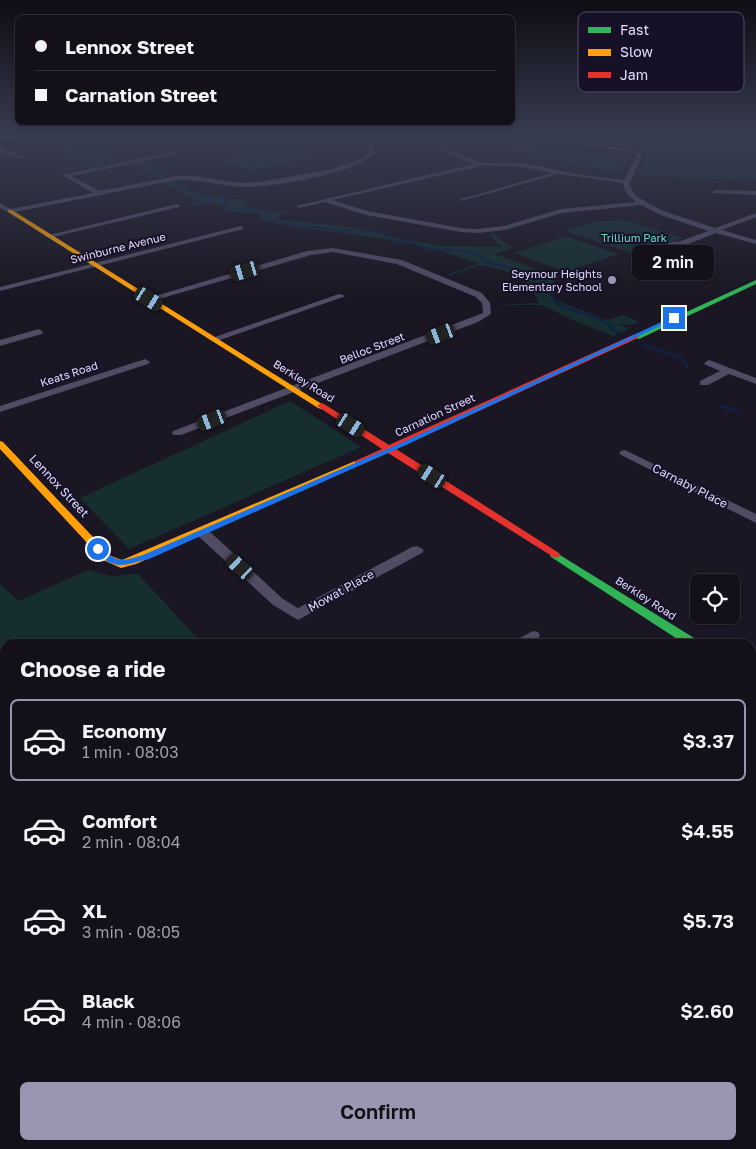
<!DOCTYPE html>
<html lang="en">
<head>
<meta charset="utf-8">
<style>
	:root { --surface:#14101a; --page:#1d1923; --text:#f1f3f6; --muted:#9d9da2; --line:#333039; --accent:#9b95b1 }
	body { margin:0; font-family:"Golos Text",sans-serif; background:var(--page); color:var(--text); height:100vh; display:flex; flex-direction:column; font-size:19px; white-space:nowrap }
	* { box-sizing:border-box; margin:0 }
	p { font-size:16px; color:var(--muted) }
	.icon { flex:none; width:28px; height:28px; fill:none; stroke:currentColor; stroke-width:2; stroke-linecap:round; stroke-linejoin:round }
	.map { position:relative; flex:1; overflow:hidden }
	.sheet { position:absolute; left:0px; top:639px; width:756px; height:511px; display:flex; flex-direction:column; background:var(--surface); border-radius:15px 15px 0 0; box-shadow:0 1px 4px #0004,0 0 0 1px var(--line) }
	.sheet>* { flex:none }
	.banner { position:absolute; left:15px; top:15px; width:500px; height:110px; border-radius:8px; box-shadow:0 1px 4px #0004,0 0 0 1px var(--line); display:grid; align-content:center; height:110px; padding:0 20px; background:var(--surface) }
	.tools { position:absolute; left:690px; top:574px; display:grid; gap:10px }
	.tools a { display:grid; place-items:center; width:50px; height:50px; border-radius:8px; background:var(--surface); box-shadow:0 1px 4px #0004,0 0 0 1px var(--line); font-size:25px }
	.end { position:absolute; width:22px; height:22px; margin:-11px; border:6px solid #1a73e8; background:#fff; box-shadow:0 0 0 2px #fff }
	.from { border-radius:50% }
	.bubble { position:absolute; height:35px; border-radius:8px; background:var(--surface); box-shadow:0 1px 4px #0004,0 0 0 1px var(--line); font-size:16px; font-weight:600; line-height:35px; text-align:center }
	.car { position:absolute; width:15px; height:30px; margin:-15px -8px; border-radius:6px; box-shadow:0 0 4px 1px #0007; background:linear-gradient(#222 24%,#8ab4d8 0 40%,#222 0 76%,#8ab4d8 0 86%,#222 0) }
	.banner b { display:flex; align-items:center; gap:18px; height:48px; font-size:19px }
	.banner b+b { border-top:1px solid var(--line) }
	.banner i { width:12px; height:12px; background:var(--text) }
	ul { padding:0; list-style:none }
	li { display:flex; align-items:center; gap:15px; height:82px; margin:0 10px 8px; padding:0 10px; border:2px solid transparent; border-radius:8px }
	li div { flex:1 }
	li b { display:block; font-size:19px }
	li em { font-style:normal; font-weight:600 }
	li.current { border-color:var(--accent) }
	li>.icon { width:45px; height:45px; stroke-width:1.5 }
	h2 { padding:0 20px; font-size:22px; line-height:60px }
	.cta { display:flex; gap:10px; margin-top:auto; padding:10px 20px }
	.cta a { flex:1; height:58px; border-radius:8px; background:var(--accent); color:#111; font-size:20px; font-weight:600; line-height:58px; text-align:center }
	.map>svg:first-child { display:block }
</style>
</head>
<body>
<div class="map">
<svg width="756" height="1149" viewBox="0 0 756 1149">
	<rect width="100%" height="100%" fill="#1a1623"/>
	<g fill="#162e30">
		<polygon points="67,136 72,144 96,149 112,142 97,149 106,154 104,156 117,162 94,167 55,148 53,139 48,137"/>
		<polygon points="473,136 509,136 523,142 539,146 630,158 622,174 527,154 479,146"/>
		<polygon points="597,136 756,136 756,181 638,175 647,155 636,149 647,142"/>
		<polygon points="282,145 316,157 256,169 248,170 218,159"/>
		<polygon points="139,162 170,175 159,178 128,164"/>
		<path d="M175,180l2,4 25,11 44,5 2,8 29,4 15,-3 -9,4 -7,6 83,9 46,12 39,6 58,1 -13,-13 4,-1 19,15 -18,6 60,21 -2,24 55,21 16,-5 17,7 -8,3 -14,-1 11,5 -16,7 -41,-16 -30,-15h-47l44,-2 -6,-12 -12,-13 -19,-8 -21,-5 -32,11 -2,-1 31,-11c-49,-21 -109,-28 -162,-34 -18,-1 -35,-7 -53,-8l-5,-9 -29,-1 -11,-8 -11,-1 -17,2 -1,-1 10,-3 -37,-19z"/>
		<polygon points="623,220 632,222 683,238 672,242 651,243 649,246 654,249 638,255 565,231 593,222"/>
		<polygon points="566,236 618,254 566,272 514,253"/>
		<polygon points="290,401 361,447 129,549 80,498"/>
		<polygon points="88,570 111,576 138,574 203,644 5,644 5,1145 751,1145 751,873 756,876 756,1149 0,1149 0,584 19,601"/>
	</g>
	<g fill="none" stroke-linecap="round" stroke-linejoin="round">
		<g stroke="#102146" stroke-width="2">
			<polyline points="56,136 64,139 62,140 64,148 76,148 86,153 86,160 112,162"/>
			<polyline points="484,136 483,139 495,146 513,151 588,163 623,172"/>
			<polyline points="132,165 156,172 163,177"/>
			<polyline points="642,173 712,176 723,174 756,179"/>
			<polyline points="165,181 181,185 195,196 224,198 226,199 223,201 224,206 229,208 263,210 268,214 267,220 272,222 344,231 368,230 383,234 395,242 414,243 425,249 460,250 479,255 484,261 517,270 539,273 547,278 545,283 553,299 561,306 597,318"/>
		</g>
		<g stroke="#102146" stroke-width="2.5">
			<polyline points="593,317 604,321 617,333"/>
			<polyline points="644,345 681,358 688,368"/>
			<polyline points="720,406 739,411"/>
		</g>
		<g fill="#4f4c63" fill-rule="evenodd">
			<polygon points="32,136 48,136 0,142 0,138"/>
			<polygon points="105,136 150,136 120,141"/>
			<path d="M373,136l2,17c-20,21 -97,33 -126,34 -24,0 -48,-8 -73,-7l-166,33 -10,-5v-5l11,6 82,-16 -31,-18 114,-24 2,3 -107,22 29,15 76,-15h18l46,7 20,-1 73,-13 30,-11 6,-5 -1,-14 -43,1 -2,-3z"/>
			<path d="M435,136h4l8,12 33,15h43l59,12 42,5 12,-24 -1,-3 -96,-17h10l90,15 3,5 -13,28 6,11 13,8 18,9 49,16 41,-15v4l-34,13 34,10v4l-40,-11 -30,12 -25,3v-4l20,-3 27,-10 -47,-16 -20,-10 -79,8 -57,17 -28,3 -16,-1 -95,-17 -41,-13 -26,6 -3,-2 178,-42 -31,-14zM486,165l37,2 29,6 -91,26v2l98,-27 64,9c0,8 7,14 13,19l-75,7 -57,17 -27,3 -16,-1 -94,-17 -35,-11z"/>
			<polygon points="0,147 25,157 22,159 9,156 0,151"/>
			<polygon points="715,190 756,191 756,195 713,193 713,191"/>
			<polygon points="177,204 180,206 179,207 49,238 45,236"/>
			<polygon points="241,226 243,227 243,229 0,291 0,287"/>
			<polygon points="333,248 402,260 482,293 490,303 491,314 478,322 181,435 173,435 172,433 173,431 483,313 482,303 476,297 397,264 333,252 311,255 152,301 145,299 307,251"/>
			<polygon points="339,294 346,296 217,341 214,342 209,339"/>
			<polygon points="39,329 43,332 42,334 0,346 0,340"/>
			<polygon points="145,359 150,362 148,364 0,412 0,406"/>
			<polygon points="709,360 756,378 756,384 729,374 708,385 700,385 700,381 720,371 706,365 704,363"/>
			<polygon points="625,450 756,514 756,523 621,455 619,453 621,451"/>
			<polygon points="202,528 207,529 283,599 298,608 412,547 417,546 424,550 422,553 298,620 273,605 197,535 196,532"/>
			<polygon points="533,631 538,632 540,636 532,644 514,644 516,640"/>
		</g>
		<g fill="#30b455" fill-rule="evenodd">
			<polygon points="756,280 756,284 639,339 632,337"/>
			<polygon points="555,552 699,641 701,644 685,644 551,557 550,555 551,553"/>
		</g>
		<g fill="#ff9f0a" fill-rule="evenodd">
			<polygon points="8,210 12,210 325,406 321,409 318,408 8,212"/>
			<polygon points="0,441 3,442 111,556 122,560 355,461 361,461 363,463 136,564 121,568 103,560 0,449"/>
		</g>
		<g fill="#e5322d" fill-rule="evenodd">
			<polygon points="633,335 640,337 396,449 559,553 560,555 559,557 555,558 388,453 361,465 355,465 355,461 382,449 317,406 321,403 324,404 389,445"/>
			<polygon points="751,675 756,677 756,688 751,686"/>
		</g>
	</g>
	<linearGradient id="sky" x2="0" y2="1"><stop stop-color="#0e0c13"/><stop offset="0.46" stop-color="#383c50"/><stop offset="1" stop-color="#383c50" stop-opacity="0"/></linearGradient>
	<rect width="756" height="296" fill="url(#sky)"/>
	<path fill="#1a73e8" d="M672,317l5,1 -271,127 -257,114c-25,6 -36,13 -55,-10l7,-2c16,17 22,14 42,8l258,-112z"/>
	<circle fill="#9b95b1" stroke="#171128" stroke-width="2" cx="612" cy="280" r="5"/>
	<g text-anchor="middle" stroke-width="4" stroke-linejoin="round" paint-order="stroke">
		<g font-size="11" fill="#68dcc5" stroke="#171128">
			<text x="634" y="242">Trillium Park</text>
		</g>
		<g font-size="11" fill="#e0dafd" stroke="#171128">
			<text transform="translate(118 248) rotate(-14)" y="4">Swinburne Avenue</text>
			<text transform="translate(372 348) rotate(-21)" y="4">Belloc Street</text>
			<text transform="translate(69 374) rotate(-18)" y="4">Keats Road</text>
			<text transform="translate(304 381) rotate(32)" y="4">Berkley Road</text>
			<text transform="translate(435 415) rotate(-25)" y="4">Carnation Street</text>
			<text transform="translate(646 598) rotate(33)" y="4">Berkley Road</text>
		</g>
		<g font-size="11" fill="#e0dafd" stroke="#171128" text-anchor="end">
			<text x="602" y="278">Seymour Heights<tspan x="602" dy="13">Elementary School</tspan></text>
		</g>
		<g font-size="12" fill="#e0dafd" stroke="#171128">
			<text transform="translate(59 486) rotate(47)" y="4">Lennox Street</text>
			<text transform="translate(690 486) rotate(27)" y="4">Carnaby Place</text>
			<text transform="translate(341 591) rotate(-29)" y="4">Mowat Place</text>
		</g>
	</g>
	<rect x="578" y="12" width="166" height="80" rx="8" fill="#171128" stroke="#534d68" stroke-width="1"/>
	<rect x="588" y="27" width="23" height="6" fill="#30b455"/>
	<rect x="588" y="49" width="23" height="7" fill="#ff9f0a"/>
	<rect x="588" y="72" width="23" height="6" fill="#e5322d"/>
	<g font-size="14" fill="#e0dafd">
		<text x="620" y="35">Fast</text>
		<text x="620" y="57">Slow</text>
		<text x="620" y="80">Jam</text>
	</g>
</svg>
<div class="tools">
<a><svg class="icon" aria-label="locate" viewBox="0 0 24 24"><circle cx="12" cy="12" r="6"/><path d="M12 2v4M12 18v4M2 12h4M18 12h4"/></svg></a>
</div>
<i class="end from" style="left:98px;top:549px"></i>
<i class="end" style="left:674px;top:318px"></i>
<div class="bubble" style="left:632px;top:245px;width:82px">2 min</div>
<i class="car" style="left:245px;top:271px;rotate:254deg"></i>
<i class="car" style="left:149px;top:299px;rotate:122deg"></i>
<i class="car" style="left:441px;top:334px;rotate:249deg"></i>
<i class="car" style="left:212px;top:420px;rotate:249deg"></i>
<i class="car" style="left:351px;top:425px;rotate:122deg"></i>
<i class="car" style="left:432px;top:476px;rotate:303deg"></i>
<i class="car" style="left:240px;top:567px;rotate:312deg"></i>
<div class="banner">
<b><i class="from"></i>Lennox Street</b>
<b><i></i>Carnation Street</b>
</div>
<section class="sheet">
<h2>Choose a ride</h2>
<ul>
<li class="current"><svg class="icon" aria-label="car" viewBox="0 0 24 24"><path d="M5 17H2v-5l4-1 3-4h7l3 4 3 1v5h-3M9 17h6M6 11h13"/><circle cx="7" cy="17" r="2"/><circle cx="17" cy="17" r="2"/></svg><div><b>Economy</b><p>1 min · 08:03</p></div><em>$3.37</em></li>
<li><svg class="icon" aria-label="car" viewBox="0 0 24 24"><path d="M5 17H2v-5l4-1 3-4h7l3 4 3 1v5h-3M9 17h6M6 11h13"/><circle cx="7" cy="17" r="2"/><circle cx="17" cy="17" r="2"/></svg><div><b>Comfort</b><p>2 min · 08:04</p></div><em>$4.55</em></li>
<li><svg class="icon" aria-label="car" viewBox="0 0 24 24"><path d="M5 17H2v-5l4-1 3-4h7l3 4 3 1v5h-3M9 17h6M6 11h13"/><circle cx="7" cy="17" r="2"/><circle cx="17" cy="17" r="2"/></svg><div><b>XL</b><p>3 min · 08:05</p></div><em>$5.73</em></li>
<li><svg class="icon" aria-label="car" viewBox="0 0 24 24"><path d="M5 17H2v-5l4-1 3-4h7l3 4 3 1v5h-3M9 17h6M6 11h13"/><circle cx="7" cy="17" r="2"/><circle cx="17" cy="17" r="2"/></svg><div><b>Black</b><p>4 min · 08:06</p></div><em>$2.60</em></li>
</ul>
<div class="cta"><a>Confirm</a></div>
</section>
</div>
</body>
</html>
